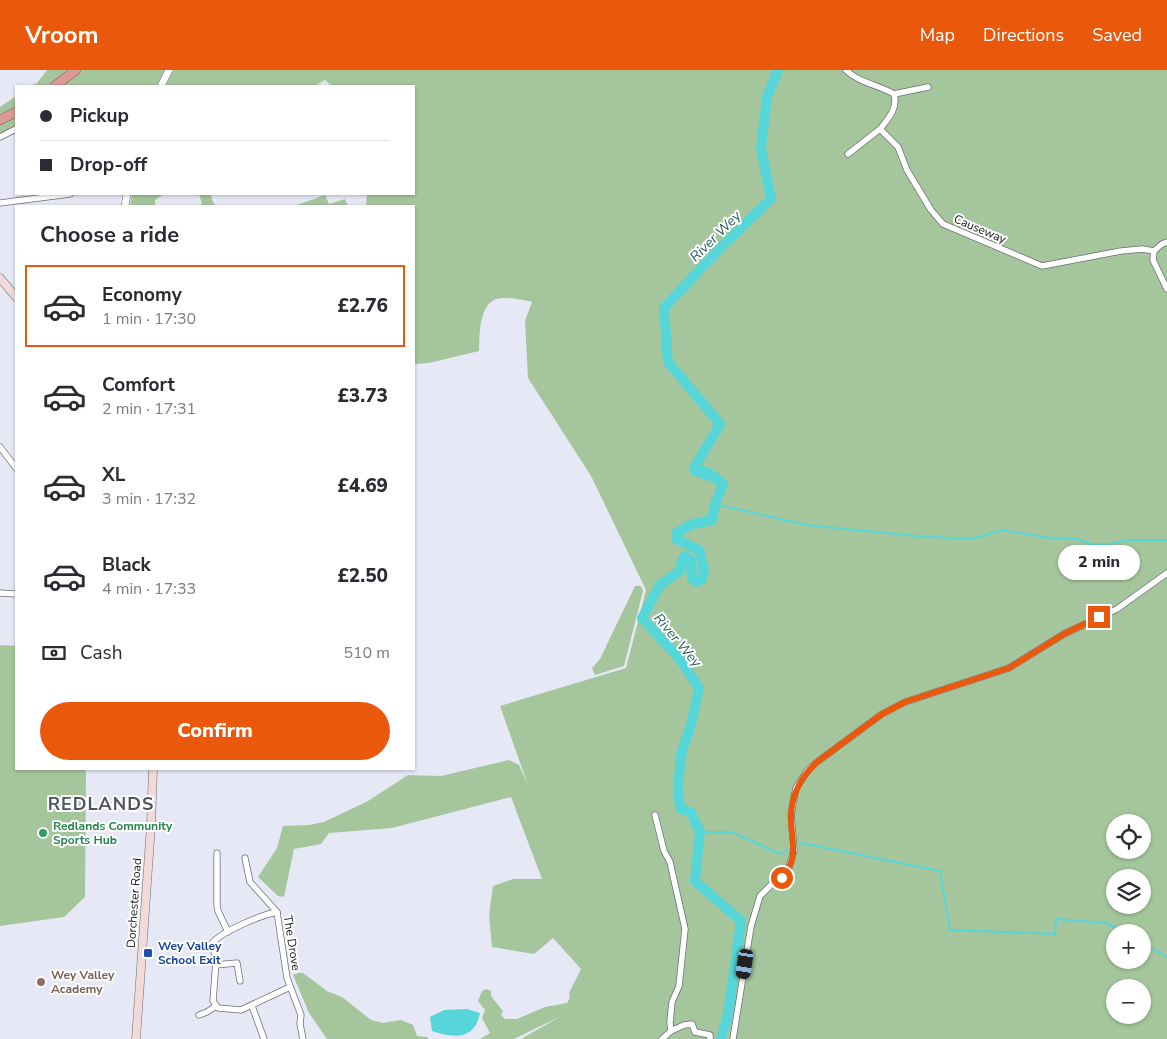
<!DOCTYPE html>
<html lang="en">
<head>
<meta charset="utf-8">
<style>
	:root { --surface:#fff; --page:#f2f2f3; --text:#2b2b33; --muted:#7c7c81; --line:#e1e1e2; --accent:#ea580c }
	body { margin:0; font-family:"Nunito Sans",sans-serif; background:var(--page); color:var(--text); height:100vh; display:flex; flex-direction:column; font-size:19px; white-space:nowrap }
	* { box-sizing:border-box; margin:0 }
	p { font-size:16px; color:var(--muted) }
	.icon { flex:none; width:28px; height:28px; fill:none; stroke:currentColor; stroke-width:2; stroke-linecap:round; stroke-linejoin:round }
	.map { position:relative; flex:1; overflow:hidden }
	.sheet { position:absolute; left:15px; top:135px; width:400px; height:565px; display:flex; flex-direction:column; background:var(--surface); border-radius:0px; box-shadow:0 1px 4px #0004 }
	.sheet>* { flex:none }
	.guide { position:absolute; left:15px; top:15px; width:400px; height:110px; border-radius:0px; box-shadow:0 1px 4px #0004; display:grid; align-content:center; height:110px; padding:0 25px; background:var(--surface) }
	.buttons { position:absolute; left:1106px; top:744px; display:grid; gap:10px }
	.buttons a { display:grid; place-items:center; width:45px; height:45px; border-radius:50%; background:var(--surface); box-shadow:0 1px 4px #0004; font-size:25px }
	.end { position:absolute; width:22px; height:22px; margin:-11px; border:6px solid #ea580c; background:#fff; box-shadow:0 0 0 2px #fff }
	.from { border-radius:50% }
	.bubble { position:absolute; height:35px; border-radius:18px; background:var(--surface); box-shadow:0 1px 4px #0004; font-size:16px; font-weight:800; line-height:35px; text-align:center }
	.car { position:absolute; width:15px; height:30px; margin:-15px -8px; border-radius:6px; box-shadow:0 0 4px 1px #0007; background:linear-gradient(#222 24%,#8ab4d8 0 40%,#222 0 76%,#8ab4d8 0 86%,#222 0) }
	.guide b { display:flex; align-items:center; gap:18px; height:48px; font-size:19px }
	.guide b+b { border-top:1px solid var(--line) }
	.guide i { width:12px; height:12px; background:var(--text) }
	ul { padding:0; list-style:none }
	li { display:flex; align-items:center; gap:15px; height:82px; margin:0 10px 8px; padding:0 15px; border:2px solid transparent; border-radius:0px }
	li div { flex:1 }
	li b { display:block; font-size:19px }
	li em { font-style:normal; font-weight:800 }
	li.on { border-color:var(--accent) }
	li>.icon { width:45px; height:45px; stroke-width:1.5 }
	h2 { padding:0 25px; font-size:22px; line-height:60px }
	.pay { display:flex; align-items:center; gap:12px; height:55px; padding:0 25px; font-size:19px }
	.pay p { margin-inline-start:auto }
	.button { display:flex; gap:10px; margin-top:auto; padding:10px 25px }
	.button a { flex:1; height:58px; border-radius:30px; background:var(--accent); color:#fff; font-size:20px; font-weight:800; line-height:58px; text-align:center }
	header { display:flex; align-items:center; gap:30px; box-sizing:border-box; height:70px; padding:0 25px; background:var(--accent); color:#fff }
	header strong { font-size:24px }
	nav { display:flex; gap:28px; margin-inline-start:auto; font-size:18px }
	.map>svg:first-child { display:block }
</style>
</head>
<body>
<header>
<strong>Vroom</strong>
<nav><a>Map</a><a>Directions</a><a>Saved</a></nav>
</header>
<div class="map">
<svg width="1167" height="969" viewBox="0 0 1167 969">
	<rect width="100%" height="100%" fill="#e6e9f5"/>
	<g fill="#a5c69c" fill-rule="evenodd">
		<path d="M47,0h1120v969h-646l40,-23 -47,23h-34l10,-6 -8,-15 3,-8 -7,-9 4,-10 4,-2 5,2v5l12,15 -2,4 4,4h12l28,-12 22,-4 3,-5 -1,-5 12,-24 -28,-31 -19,16 -42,-7 -3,-32 4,-29 20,-7h29l-31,-82 -119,31 -63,5 -8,11 -27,5 -10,48 -6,-1 -20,-19 19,-29 6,-22 26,-1 15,-3 44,-21 40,-26 33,1 68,-16 10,5 9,20 -28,-79 126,-38 20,-78 -55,-114 -63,-98 -3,-57 7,-19c-9,-2 -19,-4 -28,-4 -26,-1 -24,36 -25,53l-50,12 -15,1v-158h-48l1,-12h47v-108h-82l-7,-6 -10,6h-284l6,-3zM1115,752h27v28h-27zM1115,808h27v27h-27zM1115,862h27v28h-27zM1115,918h27v27h-27z"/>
		<polygon points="16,26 16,56 0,64 0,37"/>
		<polygon points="132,124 164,124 155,130 155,136 130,136"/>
		<polygon points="199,124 210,124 215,136 200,136 202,134"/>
		<polygon points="325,125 329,134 345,129 348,136 297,136 297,135"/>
		<polygon points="635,516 641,516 643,521 624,596 595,605 592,598 600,589"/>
		<polygon points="0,575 16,576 16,699 86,699 85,827 64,847 0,856"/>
		<polygon points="298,903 303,903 327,921 342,927 371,950 383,953 401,950 413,955 417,966 427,967 429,969 327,969 309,943 293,905"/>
	</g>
	<g fill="#56d6d9">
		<polygon points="697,392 716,403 711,412 692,405 689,400"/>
		<path d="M467,939l13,4c-5,26 -24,26 -48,18l-2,-14 14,-7z"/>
	</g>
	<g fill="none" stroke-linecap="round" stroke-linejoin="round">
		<g stroke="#56d6d9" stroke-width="2">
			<polyline points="715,434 806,455 916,466 971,469 1002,460 1050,468 1077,469 1094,475 1109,474 1128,470 1167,470"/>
			<polyline points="700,762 732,762 780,784 789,779"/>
			<polyline points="799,774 802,773 940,801 950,860 1055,864 1056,849 1107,853 1124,862"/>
			<polyline points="1142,873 1167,887"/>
		</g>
		<polyline stroke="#56d6d9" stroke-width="10" points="721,969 728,944 741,851 695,811 700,762 691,743 680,738 678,720 681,684 691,655 699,618 679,588 642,548 660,515 680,501 682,490 685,486 691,491 692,509 697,512 702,509 704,500 699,480 676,469 676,463 693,454 712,450 715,434 723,414 714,406 694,398 720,354 668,292 664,238 720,178 771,129 761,78 767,27 778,0"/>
		<g stroke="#6c6e78" stroke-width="7">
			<g id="minor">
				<path d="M846,0c13,13 33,15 48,24 4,14 -5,24 -14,35l18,18 9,23 24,40 12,14 99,42 79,-15 21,-2 12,2"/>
				<polyline points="894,24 928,17"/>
				<polyline points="0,67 16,59"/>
				<polyline points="848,84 880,59"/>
				<polyline points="0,133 70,124"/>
				<polyline points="1154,181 1153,190 1167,219"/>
				<polyline points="1154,181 1162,174 1167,172"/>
				<polyline points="0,377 16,398"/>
				<polyline points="0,523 16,524"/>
				<polyline points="655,745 664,781 670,792 685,859 679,916 672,932 670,952 671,961 662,969"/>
				<polyline points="217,783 217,835 218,841 228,862"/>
				<polyline points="245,788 250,812 277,842 287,908 301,945 300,954 303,969"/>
				<path d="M277,842c-16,3 -54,19 -65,31l4,18 -3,40 5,7 23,2 49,-23"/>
				<polyline points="215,895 237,893 240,911"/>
				<polyline points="252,936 264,969"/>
				<polyline points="199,945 207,942 216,936"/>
				<polyline points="671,961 684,955 692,954 695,962 710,965 710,969"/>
				<polyline points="733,969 751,856 760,826 775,811 783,808 788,801 794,780 791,745 794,728 796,718 808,700 817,692 882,644 905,632 1009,598 1064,564 1117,539 1167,503"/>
			</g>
		</g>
		<g stroke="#6c6e78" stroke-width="8">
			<g id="tertiary">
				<polyline points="161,16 169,0"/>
				<polyline points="125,136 127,124"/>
			</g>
		</g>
		<g stroke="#6c6e78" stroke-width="9">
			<g id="secondary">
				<polyline points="0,208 16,227"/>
				<polyline points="136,969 151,755 153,699"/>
			</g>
		</g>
		<g stroke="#8e5b59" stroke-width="10">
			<g id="trunk">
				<polyline points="55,16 76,0"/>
				<polyline points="0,50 16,42"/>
			</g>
		</g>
		<use href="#minor" stroke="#fff" stroke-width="5.5"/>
		<use href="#tertiary" stroke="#fff" stroke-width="7"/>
		<use href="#secondary" stroke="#f1dad8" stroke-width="8"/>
		<use href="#trunk" stroke="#da9b97" stroke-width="9"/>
	</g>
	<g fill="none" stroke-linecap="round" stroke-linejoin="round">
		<path stroke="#ea580c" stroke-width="6" d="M782,808c18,-21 9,-37 9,-61 0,-22 10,-40 26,-55l65,-48 23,-12 104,-34 55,-34 35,-17"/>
	</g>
	<circle fill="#2e9e5b" stroke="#fff" stroke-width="2" cx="43" cy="763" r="5"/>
	<rect fill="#1a4fb4" stroke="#fff" stroke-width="2" x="143" y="878" width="10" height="10" rx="2.5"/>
	<circle fill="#8d6e63" stroke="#fff" stroke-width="2" cx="41" cy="912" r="5"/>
	<g text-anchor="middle" stroke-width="4" stroke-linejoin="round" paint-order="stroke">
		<g font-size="12" fill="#121317" stroke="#fff">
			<text transform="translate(980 159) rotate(23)" y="4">Causeway</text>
			<text transform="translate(134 833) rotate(-86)" y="4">Dorchester Road</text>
			<text transform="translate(292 873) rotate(81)" y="4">The Drove</text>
		</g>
		<g font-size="12" font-weight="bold" fill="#27864d" stroke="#fff" text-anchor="start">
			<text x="53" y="760">Redlands Community<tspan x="53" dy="14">Sports Hub</tspan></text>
		</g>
		<g font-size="12" font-weight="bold" fill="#164399" stroke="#fff" text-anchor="start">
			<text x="158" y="880">Wey Valley<tspan x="158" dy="14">School Exit</tspan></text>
		</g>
		<g font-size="12" font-weight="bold" fill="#785e54" stroke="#fff" text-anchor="start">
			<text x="51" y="909">Wey Valley<tspan x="51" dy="14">Academy</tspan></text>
		</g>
		<g font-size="14" font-style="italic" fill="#285e5f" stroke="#fff">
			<text transform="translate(715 166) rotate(-45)" y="5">River Wey</text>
			<text transform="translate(678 570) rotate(50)" y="5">River Wey</text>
		</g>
		<g font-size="18" font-weight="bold" letter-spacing="1" fill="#51545d" stroke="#fff">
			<text x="101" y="740">REDLANDS</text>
		</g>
	</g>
</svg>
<div class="buttons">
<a><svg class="icon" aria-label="locate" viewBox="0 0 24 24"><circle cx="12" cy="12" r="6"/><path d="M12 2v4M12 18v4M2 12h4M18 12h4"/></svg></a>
<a><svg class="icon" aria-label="layers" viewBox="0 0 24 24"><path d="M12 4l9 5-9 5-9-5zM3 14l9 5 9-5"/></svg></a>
<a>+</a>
<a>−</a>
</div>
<i class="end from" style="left:782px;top:808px"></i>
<i class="end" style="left:1099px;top:547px"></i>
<div class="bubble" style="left:1058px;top:475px;width:82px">2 min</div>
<i class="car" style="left:745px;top:894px;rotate:189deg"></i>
<div class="guide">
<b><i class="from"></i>Pickup</b>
<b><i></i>Drop-off</b>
</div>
<section class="sheet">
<h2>Choose a ride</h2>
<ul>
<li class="on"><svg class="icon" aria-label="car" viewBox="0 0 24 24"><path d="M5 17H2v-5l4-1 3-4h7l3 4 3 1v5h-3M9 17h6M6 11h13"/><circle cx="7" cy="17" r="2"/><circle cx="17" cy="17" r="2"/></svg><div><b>Economy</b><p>1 min · 17:30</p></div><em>£2.76</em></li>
<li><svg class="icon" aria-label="car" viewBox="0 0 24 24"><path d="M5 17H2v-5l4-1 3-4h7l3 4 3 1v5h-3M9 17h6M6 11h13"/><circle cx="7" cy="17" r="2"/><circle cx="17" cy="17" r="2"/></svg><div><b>Comfort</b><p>2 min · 17:31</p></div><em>£3.73</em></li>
<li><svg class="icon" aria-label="car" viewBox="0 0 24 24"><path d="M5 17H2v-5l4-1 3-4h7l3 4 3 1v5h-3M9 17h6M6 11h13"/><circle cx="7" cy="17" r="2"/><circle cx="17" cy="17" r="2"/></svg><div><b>XL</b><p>3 min · 17:32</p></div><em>£4.69</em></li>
<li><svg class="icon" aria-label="car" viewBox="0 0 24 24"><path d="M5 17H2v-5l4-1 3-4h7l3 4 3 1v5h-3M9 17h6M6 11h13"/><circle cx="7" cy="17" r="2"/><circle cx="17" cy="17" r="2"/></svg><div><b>Black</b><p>4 min · 17:33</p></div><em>£2.50</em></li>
</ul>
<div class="pay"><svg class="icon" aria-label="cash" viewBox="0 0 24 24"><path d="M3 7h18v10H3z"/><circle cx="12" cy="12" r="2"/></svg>Cash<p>510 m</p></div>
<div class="button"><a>Confirm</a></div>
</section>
</div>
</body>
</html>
